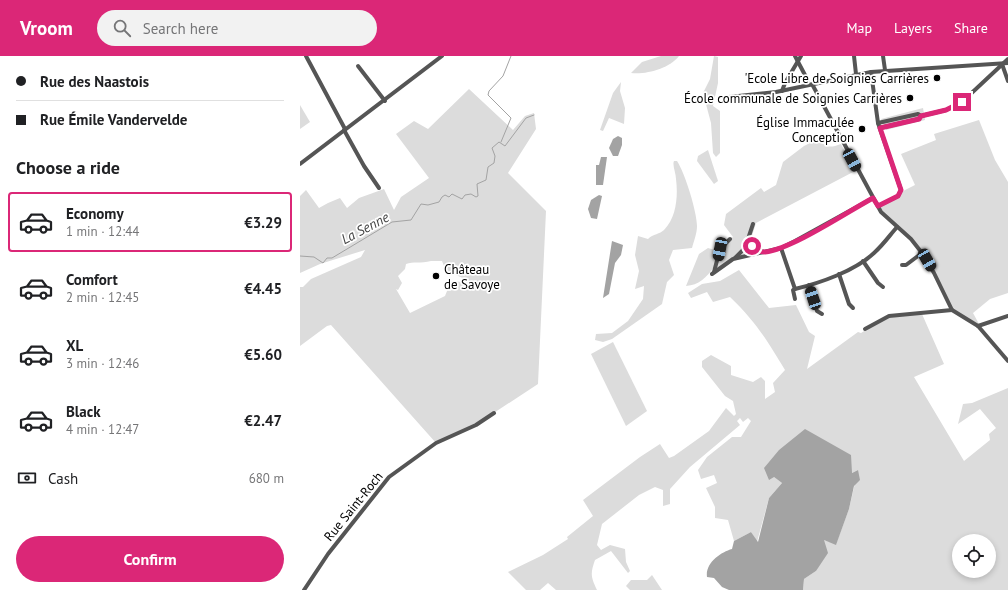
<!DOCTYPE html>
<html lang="en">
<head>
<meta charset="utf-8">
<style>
	:root { --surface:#fff; --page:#f2f2f2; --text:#202124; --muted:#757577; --line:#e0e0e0; --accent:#db2777 }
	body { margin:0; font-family:"PT Sans",sans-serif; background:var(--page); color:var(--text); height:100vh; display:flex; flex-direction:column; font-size:15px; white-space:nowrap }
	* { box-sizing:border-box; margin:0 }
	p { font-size:13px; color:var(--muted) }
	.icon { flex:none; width:22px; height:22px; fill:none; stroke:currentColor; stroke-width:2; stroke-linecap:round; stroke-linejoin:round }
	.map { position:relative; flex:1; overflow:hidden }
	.side { display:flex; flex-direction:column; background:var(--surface); width:300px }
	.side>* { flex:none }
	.guide { display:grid; align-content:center; height:88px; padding:0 16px; background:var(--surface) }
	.buttons { position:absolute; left:652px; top:478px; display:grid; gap:8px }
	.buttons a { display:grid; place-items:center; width:44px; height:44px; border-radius:50%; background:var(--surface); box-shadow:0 2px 6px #0003; font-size:20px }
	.end { position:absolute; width:18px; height:18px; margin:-9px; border:5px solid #db2777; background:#fff; box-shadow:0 0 0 2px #fff }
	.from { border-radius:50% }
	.car { position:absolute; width:12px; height:24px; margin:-12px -6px; border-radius:5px; box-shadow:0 0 3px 1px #0007; background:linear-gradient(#222 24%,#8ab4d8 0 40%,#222 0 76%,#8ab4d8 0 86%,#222 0) }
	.guide b { display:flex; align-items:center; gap:14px; height:38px; font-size:15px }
	.guide b+b { border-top:1px solid var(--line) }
	.guide i { width:10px; height:10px; background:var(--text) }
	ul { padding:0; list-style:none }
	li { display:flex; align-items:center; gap:12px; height:60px; margin:0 8px 6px; padding:0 8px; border:2px solid transparent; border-radius:4px }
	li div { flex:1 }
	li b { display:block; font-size:15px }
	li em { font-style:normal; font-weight:600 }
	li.on { border-color:var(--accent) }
	li>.icon { width:36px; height:36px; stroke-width:1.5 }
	h2 { padding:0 16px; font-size:18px; line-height:48px }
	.pay { display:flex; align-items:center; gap:10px; height:44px; padding:0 16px; font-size:15px }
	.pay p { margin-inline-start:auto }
	.cta { display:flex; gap:8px; margin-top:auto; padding:8px 16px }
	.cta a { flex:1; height:46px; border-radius:24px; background:var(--accent); color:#fff; font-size:16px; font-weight:600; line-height:46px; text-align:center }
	header { display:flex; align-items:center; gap:24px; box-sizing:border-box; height:56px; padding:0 20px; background:var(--accent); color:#fff }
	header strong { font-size:19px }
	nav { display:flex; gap:22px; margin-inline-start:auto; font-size:14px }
	.search { width:280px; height:36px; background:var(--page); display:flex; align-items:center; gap:10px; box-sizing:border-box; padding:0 14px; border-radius:22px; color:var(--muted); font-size:15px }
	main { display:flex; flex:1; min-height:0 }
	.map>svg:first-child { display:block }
</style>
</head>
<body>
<header>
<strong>Vroom</strong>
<div class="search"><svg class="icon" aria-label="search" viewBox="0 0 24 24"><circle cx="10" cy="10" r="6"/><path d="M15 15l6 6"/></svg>Search here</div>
<nav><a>Map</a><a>Layers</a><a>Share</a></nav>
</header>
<main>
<section class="side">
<div class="guide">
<b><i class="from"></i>Rue des Naastois</b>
<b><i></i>Rue Émile Vandervelde</b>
</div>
<h2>Choose a ride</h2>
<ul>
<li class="on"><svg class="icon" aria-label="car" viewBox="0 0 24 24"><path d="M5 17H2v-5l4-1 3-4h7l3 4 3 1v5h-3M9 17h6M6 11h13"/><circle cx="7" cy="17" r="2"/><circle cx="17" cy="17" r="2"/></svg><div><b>Economy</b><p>1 min · 12:44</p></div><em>€3.29</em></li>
<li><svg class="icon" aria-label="car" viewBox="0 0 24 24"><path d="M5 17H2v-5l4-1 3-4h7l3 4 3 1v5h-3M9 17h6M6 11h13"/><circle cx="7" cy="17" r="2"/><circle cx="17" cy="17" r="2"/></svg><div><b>Comfort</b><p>2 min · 12:45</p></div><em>€4.45</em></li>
<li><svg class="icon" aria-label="car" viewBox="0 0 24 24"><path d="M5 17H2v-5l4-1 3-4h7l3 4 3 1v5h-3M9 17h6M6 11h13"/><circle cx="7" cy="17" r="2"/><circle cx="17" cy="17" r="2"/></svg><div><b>XL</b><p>3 min · 12:46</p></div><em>€5.60</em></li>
<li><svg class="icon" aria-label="car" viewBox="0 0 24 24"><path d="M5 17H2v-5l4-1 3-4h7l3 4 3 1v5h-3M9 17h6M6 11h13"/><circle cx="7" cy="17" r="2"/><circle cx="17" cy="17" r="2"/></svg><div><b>Black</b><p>4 min · 12:47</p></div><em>€2.47</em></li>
</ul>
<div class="pay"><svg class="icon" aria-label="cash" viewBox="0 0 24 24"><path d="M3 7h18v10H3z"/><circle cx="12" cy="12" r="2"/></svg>Cash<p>680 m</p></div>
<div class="cta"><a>Confirm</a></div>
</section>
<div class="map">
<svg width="708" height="534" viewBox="0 0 708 534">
	<rect width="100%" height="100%" fill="#fff"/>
	<g fill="#dcdcdc" fill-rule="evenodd">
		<path d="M361,0h18c-9,12 -33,19 -48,17l11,-11z"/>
		<polygon points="414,0 418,1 418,27 413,50 420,55 420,97 416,101 413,97 411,67 403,37 410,23"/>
		<polygon points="321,26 320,35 325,52 324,68 309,62 303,75 300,74 313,37"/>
		<path d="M169,33l44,41 12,-14 9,-3 2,16 -28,44 38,38 -8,173 -58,38 -44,21 -105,-118 -4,1 -27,20v-59h3l8,-8 50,-22 4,-7 -45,14 -20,9v-77l6,-6 13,18 9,-5 12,-5 7,10 12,-10 25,-9 10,21 7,-13 28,-19 -33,-44 18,-13 14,8zM131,205h11l4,10 17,7 -1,4 -11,-1 -6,15 -35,17 -14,-24 2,1 4,-7 -4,-7 7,-7 1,-5c7,-3 15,0 25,-3z"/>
		<polygon points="0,49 10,66 0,73"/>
		<polygon points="623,52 625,64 586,74 581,63"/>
		<path d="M679,64l16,40 13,22v111l-18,6 -17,14 6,11 -27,-14 -30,-57 -44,-47c13,-7 24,-15 37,-21l-14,-31 35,-14 -2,-6z"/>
		<path d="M518,83c8,9 12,9 23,5l14,27 -99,52 -4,13v6l10,11 -29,8 -18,12 -1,-6c-8,11 -15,18 -28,19l13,-32 9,-6 10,3 7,-9 8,-5 -9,-12 2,-11 35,-26 3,4 12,-7 7,-23 21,-16z"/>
		<polygon points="408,94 418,125 414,128 397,105 398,100"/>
		<path d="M374,105h3c8,12 20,51 20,65 0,7 -3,15 -5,22l-19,2 -4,10 5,15 -7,7 -5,22 -50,35 -9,3 -8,-2 1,-6 16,-1 16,-12 15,-22 1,-13 -9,3 4,-18 -4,-16 3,-19 10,3c5,-5 12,-5 16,-9 13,-13 14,-35 12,-51 0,-6 -4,-14 -2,-18z"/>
		<path d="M439,214l30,38 27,-3 13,27 6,4 -8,33 51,-37 3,1 24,-15 37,-4 22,50 -30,13 50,84 26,-21 -1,-6 7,-6 -16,-19 -22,15 5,-20 9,-1 36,-15v202h-205l1,-11 12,-8 8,-31 12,4 13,-35 9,-39 -6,3 -78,4 8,6 -13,15 -12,44 -6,-10 -17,9 -6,-21 -13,-2v-11l-9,-19 11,-5 -3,-8 -13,4 -3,-9 9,-13 25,-20h9l10,-16 -3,-3 -5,4 -3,-4 -3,3 3,4 -50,42 -20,22v15l-7,2v-16l-8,-3 -16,8 -37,29 -5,21 4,5 9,-5 15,4 1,13 4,9 -2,2 -17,-22 -16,9c-5,14 -4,17 2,30h-41l-8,-7 -8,7h-14l-18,-18 35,-17 25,-16 -1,-2 26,-21 -10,-16 57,-43 20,-13 9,14 5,-2 35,-25 17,-23 8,8 2,-2 -3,-13 -8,-5 -23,-29v-6l9,-6 20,11v9l22,7 8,-5 4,4v18l10,-7 -2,-9 12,-13c-18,-30 -29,-48 -55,-73l-17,5 -6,-10 -16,6 -3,-5 14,-9 18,-3zM659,485h30v30h-30z"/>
		<polygon points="313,286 347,355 326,370 291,298"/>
		<polygon points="352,519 362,534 330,534 326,530 331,524 347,524"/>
	</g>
	<g fill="#a3a3a3">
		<polygon points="318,80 322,82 322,89 318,100 313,100 309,92 313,83"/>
		<polygon points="301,101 307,101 303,129 296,129 296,109 299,109"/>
		<polygon points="299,139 302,140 297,163 291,162 288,153 291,144"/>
		<polygon points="312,185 323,189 321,199 315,207 309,238 303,242"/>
		<path d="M505,373l46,26 1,18 6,-3 2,10 -6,6 -5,23 -13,36 -12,-5 4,13 -12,18 -12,8 -1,11h-74l-7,-3 -8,-9 -7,-1c-2,-14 14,-25 25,-28l2,-8 17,-9 7,10 11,-44 13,-15 -8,-6 -5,3 -5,-12 15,-18z"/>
	</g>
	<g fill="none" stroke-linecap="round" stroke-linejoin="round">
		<g stroke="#a3a3a3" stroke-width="1">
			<polyline points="201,86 211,62 188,39 189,35 203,20 211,0"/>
			<polyline points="0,200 14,201 23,207 27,202 32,202 92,166 111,164 121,148 128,149 139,146 142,141 145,139 149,141 152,138 162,143 165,139 171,138 176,141 178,140 177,128 186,124 188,111 194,107 195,100 192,92 199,86 205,90 226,62 234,59"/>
		</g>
		<g stroke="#555" stroke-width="4">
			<polyline points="6,0 45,73"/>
			<polyline points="495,0 506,21 508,29"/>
			<polyline points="554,0 556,18"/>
			<polyline points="583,0 585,14"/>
			<polyline points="702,8 708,25"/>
			<polyline points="58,10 85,45"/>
			<polyline points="571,16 578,67 601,134 598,140 578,150"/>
			<polyline points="512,28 581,156 611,183 622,197 634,217 652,254 678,270 708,305"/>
			<polyline points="482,35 485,27 501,0"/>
			<polyline points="429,41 476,36 571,16 708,7"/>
			<polyline points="621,60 646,54 662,46 708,3"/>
			<polyline points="578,67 618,58 621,60 619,63 580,72"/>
			<polyline points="44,74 64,110 79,132"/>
			<polyline points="0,108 142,0"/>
			<polyline points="445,192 462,195"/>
			<path d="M481,192l14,41c25,-6 60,-18 79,-36 9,-8 16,-18 23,-26"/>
			<polyline points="435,202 445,192 453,168"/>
			<polyline points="563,205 578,227 583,231"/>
			<polyline points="602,209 606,209 622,197"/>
			<polyline points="414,216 420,193 430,183"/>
			<polyline points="412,218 433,203 481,192 495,185 573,142"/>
			<polyline points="539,218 549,248 553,252"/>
			<polyline points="509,229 517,255 522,258"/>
			<polyline points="495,233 493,234 495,243"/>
			<polyline points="678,270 708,260"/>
			<polyline points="565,273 589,260 652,254"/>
			<polyline points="4,534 28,498 89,421 136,387 176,369 194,357"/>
		</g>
	</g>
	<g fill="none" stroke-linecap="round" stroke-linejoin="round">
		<path stroke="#db2777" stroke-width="5" d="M452,190c2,4 7,6 13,6 27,-3 82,-40 108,-54l5,8 20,-10 3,-6 -21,-62 39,-9 2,-3 25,-6 16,-8"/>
	</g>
	<g fill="#000" stroke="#fff" stroke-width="1.5">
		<circle cx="637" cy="22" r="4"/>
		<circle cx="610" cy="42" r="4"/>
		<circle cx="562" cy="73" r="4"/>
		<circle cx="136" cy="220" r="4"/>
	</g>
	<g text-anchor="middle" stroke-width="3.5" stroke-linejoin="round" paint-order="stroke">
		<g font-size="13" fill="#000" stroke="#fff" text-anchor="end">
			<text x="629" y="27">'Ecole Libre de Soignies Carrières</text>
			<text x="602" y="47">École communale de Soignies Carrières</text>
			<text x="554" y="71">Église Immaculée<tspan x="554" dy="15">Conception</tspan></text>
			<text x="144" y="218" text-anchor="start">Château<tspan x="144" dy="15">de Savoye</tspan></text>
		</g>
		<g font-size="13" fill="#000" stroke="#fff">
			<text transform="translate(53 450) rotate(-51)" y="5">Rue Saint-Roch</text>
		</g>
		<g font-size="14" font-style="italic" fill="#444" stroke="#fff">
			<text transform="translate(65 172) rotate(-28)" y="5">La Senne</text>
		</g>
	</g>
</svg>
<div class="buttons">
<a><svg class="icon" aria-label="locate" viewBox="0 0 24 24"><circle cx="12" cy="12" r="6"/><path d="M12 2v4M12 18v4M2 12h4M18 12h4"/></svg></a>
</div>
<i class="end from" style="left:452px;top:190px"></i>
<i class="end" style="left:662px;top:46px"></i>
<i class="car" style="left:552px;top:104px;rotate:152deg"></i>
<i class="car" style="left:420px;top:193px;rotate:191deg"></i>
<i class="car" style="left:627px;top:204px;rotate:150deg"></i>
<i class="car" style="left:513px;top:242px;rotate:342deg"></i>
</div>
</main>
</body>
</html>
